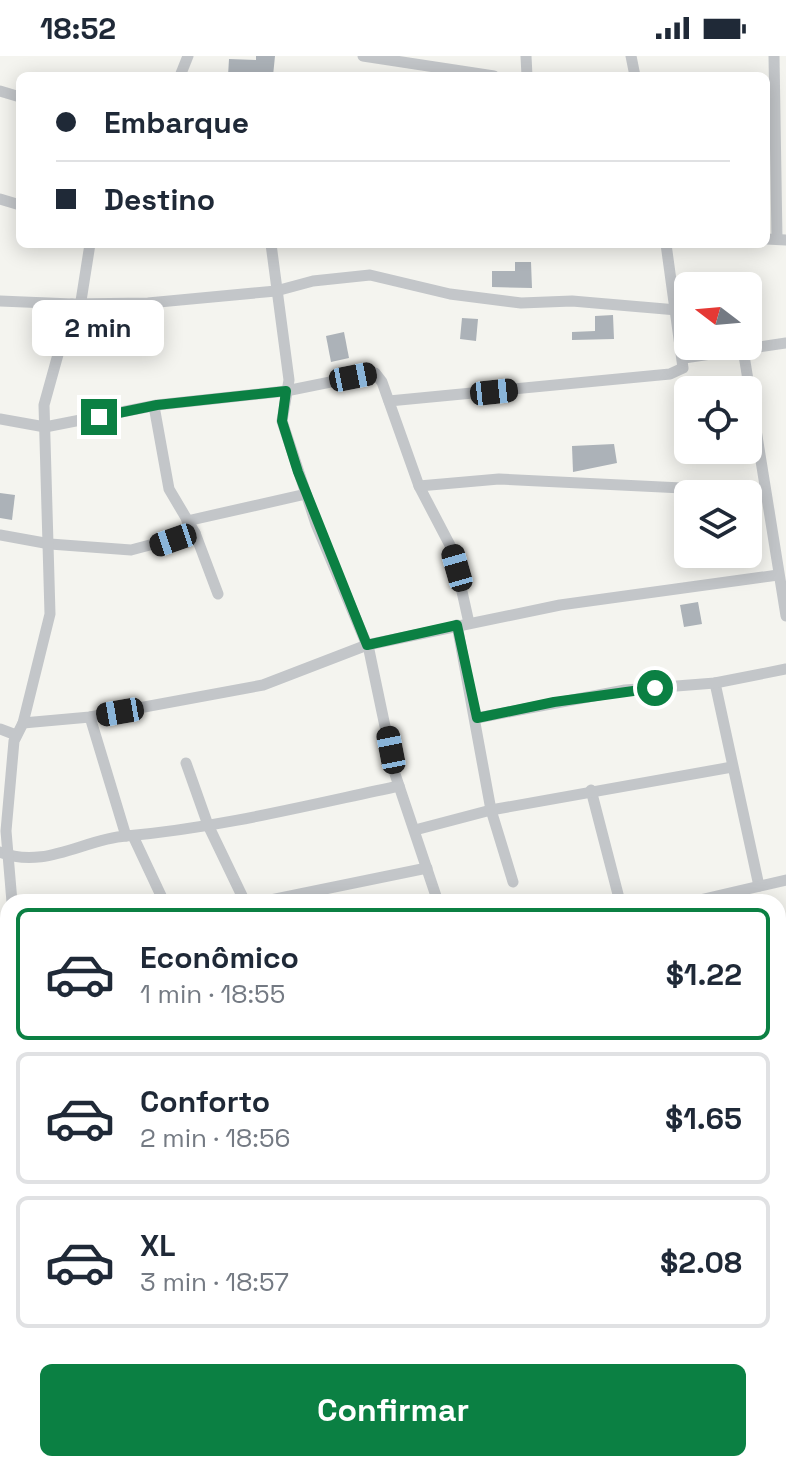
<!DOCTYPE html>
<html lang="pt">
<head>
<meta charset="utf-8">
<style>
	:root { --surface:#fff; --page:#f6f6f7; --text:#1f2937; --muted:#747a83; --line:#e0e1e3; --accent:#0b8043 }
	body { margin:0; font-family:"Space Grotesk",sans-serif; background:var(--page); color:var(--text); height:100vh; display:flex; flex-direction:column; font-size:30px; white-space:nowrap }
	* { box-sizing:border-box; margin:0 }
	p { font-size:26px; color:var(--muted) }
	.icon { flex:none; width:44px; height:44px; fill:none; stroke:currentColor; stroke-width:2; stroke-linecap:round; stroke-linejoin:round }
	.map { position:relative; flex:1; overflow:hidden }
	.panel { position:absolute; left:0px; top:838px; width:786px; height:578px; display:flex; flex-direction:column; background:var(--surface); border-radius:24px 24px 0 0; box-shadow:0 4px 20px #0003 }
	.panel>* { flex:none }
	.hud { position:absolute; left:16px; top:16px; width:754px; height:176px; border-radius:12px; box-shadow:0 4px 20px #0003; display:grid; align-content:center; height:176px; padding:0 40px; background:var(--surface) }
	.needle { width:52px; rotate:286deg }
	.controls { position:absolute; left:674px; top:216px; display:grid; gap:16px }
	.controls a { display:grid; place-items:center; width:88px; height:88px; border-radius:12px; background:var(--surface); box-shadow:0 4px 20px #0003; font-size:40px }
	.end { position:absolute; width:36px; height:36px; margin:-18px; border:10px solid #0b8043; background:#fff; box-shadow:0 0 0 4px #fff }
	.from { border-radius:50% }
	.bubble { position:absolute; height:56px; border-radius:12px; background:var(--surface); box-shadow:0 4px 20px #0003; font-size:26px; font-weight:800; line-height:56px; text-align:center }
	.car { position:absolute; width:24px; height:48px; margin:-24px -12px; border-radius:10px; box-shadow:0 0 6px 2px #0007; background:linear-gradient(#222 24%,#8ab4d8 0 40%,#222 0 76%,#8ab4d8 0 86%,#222 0) }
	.hud b { display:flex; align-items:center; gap:28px; height:76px; font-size:30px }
	.hud b+b { border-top:2px solid var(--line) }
	.hud i { width:20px; height:20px; background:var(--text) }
	ul { padding:14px 0 0; list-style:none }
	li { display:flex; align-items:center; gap:24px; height:132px; margin:0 16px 12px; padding:0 24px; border:4px solid var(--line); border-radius:12px }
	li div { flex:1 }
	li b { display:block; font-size:30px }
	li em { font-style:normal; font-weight:800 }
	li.selected { border-color:var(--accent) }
	li>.icon { width:72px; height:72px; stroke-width:1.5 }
	.primary-button { display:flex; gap:16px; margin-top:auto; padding:16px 40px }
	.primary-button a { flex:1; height:92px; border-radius:12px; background:var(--accent); color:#fff; font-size:32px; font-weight:800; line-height:92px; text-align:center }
	.status { display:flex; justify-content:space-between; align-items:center; height:56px; padding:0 40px; background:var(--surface); direction:ltr }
	.status svg { height:22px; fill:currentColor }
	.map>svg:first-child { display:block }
</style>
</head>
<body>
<div class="status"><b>18:52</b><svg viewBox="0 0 49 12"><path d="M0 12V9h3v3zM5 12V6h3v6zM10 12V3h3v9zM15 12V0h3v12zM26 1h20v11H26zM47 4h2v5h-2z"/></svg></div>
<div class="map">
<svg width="786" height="1415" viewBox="0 0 786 1415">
	<rect width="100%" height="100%" fill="#f4f4ef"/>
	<g fill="#acb2b8">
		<polygon points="256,0 275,0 273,20 228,20 229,3 256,4"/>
		<polygon points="515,206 531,206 532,232 492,231 492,215 515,215"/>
		<polygon points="613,259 614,283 572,284 572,276 595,275 595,260"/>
		<polygon points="462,262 478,263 476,285 460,283"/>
		<polygon points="344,276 349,302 331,306 326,280"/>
		<polygon points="614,388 617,407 573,416 572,390"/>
		<polygon points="0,437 15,439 12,464 0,462"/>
		<polygon points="698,546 702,568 684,571 680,549"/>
	</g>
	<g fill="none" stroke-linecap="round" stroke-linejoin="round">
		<g stroke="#c3c6c9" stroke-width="11">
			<polyline points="363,0 494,20"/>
			<polyline points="526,0 527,20"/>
			<polyline points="631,0 635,20"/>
			<polyline points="774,0 777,183"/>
			<polyline points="180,20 188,0"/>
			<polyline points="0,35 20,41"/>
			<polyline points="0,143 20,149"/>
			<polyline points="766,183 786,184"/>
			<polyline points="271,188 289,324 282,365 316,468 369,594 395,718 438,846"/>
			<polyline points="0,245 72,248"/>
			<polyline points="81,245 90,188"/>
			<polyline points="743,293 786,560"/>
			<polyline points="684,302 786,287"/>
			<polyline points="389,345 670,318 683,312 666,188"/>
			<polyline points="154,350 169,433 195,477 218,538"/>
			<polyline points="0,363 45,371 157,349 286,335 375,317 382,326 419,430 453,495 469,567"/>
			<polyline points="419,430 499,423 765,436"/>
			<polyline points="187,465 306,438"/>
			<polyline points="0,479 50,488 131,494 195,477"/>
			<polyline points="457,569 491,754 513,826"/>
			<polyline points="715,627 759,830"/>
			<polyline points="90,661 126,780"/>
			<polyline points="477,662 625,634 715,627 786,613"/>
			<polyline points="23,667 90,661 263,629 367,589 560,549 778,519"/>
			<polyline points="0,673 16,679"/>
			<polyline points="186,707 208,769 245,846"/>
			<polyline points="591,734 620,846"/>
			<polyline points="415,774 491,754 732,711"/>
			<polyline points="133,780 164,846"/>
			<path d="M0,796c44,18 84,-13 126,-16 92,-8 183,-31 273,-50"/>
			<polyline points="12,846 6,775 14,685 23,667 50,558 44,349 72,248 148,247 276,235 313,225 370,219 450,238 521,247 572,245 677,254"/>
			<polyline points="261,846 427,812"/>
			<polyline points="691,846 786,824"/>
			<polyline points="778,912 786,911"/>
			<polyline points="0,935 8,911"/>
			<polyline points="778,982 781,1002"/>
			<polyline points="0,1053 7,1063 0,1100"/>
			<polyline points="0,1169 8,1168"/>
			<polyline points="41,1408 42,1415"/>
			<polyline points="242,1408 244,1415"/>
			<polyline points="592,1408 594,1415"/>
		</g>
	</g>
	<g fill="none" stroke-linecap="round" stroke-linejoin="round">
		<polyline stroke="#0b8043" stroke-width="10" points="99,361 157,349 286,335 282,365 298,416 367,589 457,569 477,662 554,646 655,632"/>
	</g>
</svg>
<div class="controls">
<a><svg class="needle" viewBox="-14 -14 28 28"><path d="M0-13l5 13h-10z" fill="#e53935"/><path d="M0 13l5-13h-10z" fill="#747a83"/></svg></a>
<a><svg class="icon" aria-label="locate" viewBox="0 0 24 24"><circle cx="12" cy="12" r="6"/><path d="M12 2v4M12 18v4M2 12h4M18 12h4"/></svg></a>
<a><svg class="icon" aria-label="layers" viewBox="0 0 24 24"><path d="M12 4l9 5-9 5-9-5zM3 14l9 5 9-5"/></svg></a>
</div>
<i class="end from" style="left:655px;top:632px"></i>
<i class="end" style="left:99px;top:361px"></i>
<div class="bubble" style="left:32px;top:244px;width:132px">2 min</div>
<i class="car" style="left:353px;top:321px;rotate:79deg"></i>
<i class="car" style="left:494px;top:336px;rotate:84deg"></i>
<i class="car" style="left:173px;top:484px;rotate:251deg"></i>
<i class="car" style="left:457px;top:512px;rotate:344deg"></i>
<i class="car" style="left:120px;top:656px;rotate:260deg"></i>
<i class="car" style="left:391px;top:694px;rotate:349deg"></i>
<div class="hud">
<b><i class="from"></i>Embarque</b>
<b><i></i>Destino</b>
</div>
<section class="panel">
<ul>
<li class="selected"><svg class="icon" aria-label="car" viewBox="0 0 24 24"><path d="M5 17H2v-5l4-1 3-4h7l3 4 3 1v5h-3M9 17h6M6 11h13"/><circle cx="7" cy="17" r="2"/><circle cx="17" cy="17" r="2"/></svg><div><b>Econômico</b><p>1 min · 18:55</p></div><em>$1.22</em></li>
<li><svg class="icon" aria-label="car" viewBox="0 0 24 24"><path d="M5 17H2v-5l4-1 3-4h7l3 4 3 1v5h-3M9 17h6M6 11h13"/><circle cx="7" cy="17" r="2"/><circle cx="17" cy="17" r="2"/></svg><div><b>Conforto</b><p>2 min · 18:56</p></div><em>$1.65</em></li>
<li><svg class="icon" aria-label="car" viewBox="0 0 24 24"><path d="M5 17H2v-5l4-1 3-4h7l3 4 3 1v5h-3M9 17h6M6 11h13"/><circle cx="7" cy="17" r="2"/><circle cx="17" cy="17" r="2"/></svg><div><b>XL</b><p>3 min · 18:57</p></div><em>$2.08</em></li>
</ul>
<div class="primary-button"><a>Confirmar</a></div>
</section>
</div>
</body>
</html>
